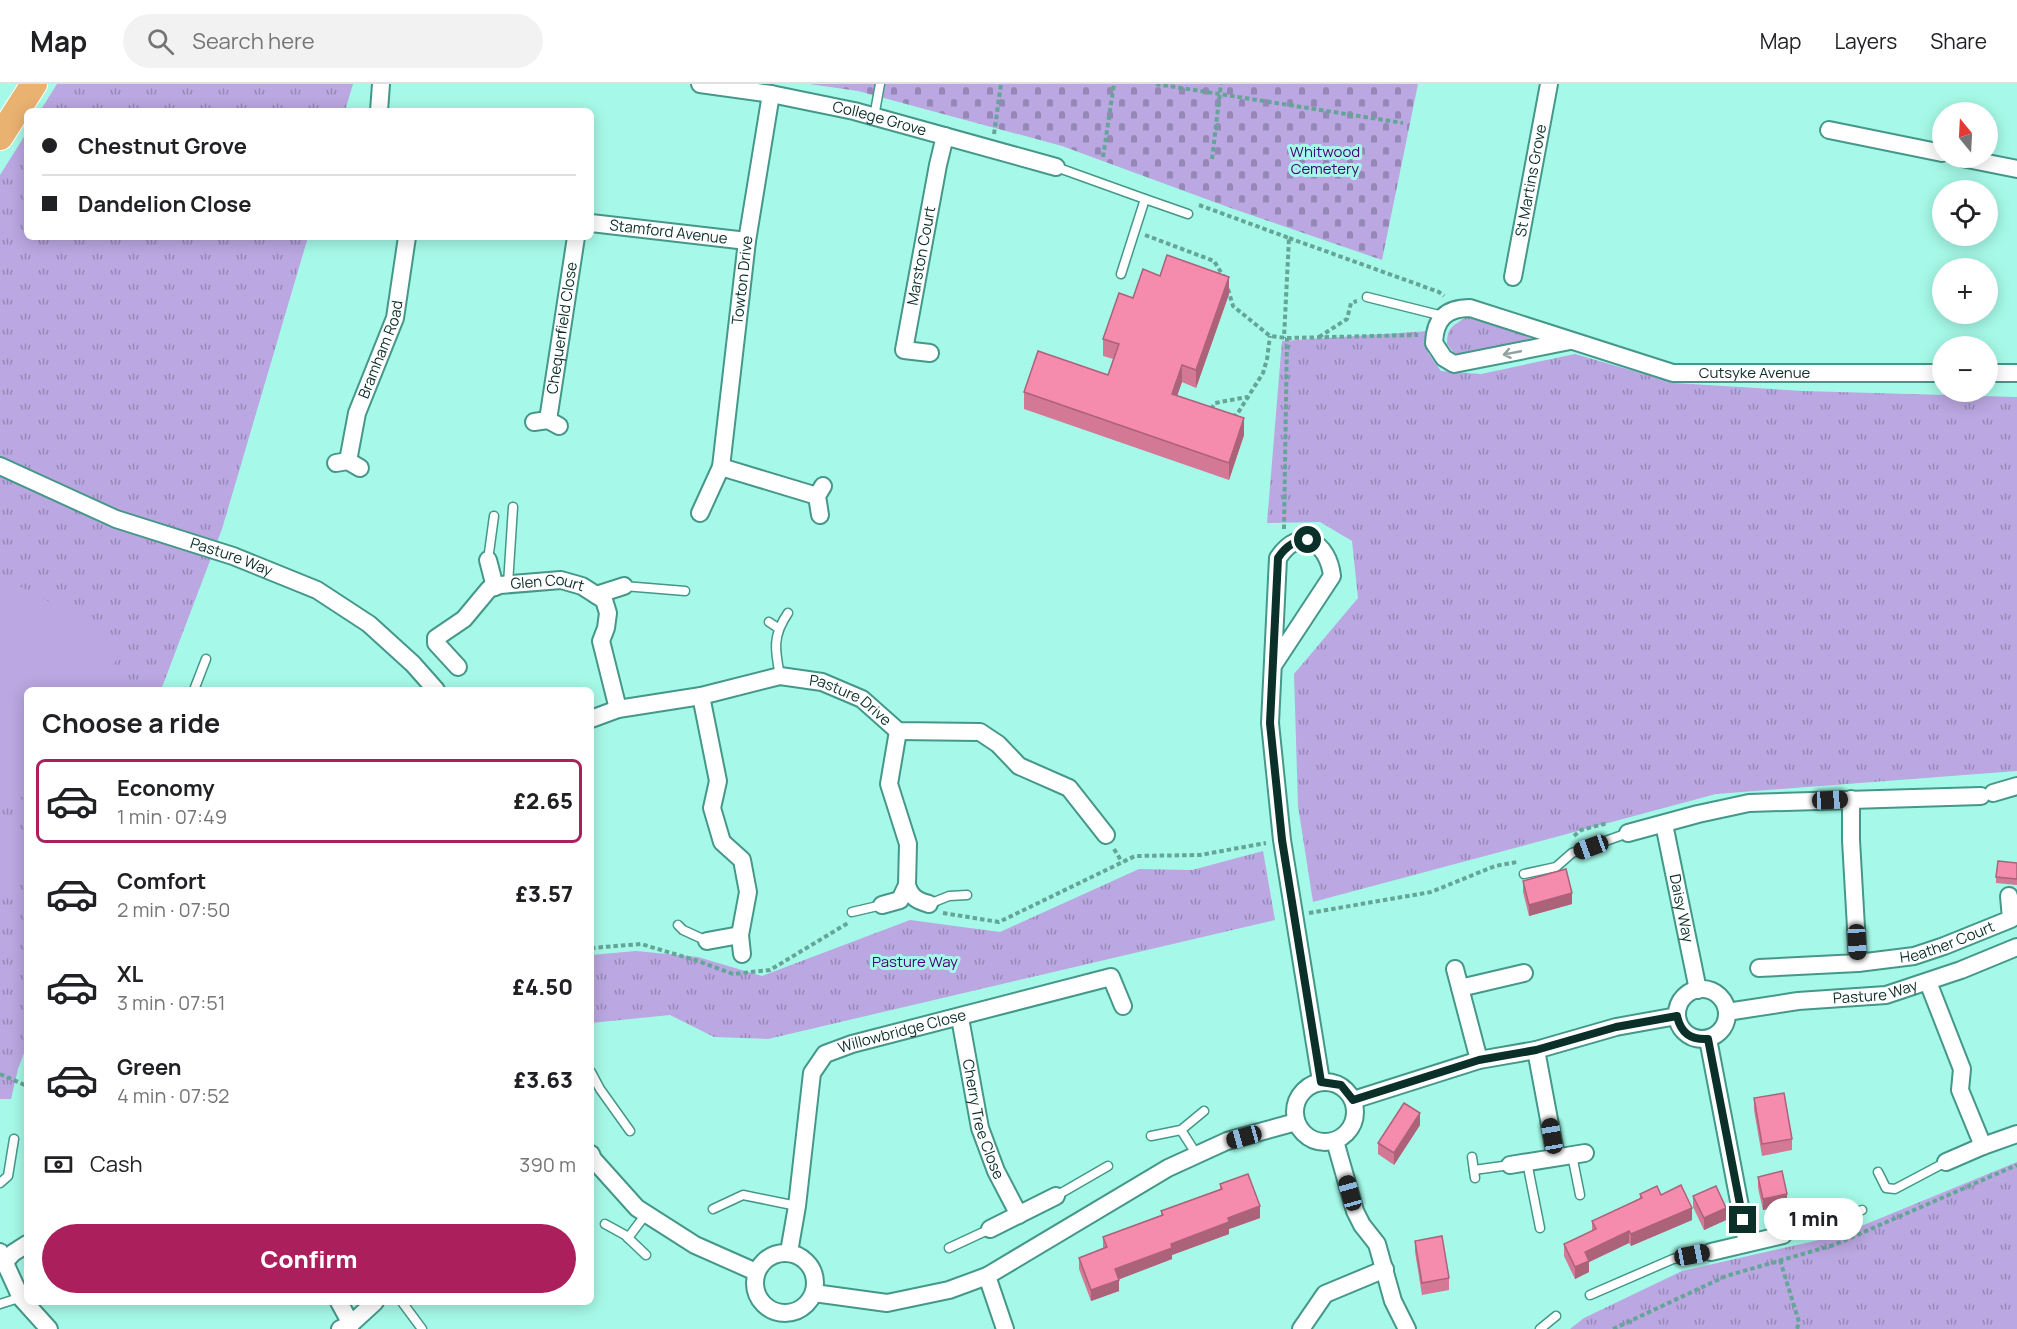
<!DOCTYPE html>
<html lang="en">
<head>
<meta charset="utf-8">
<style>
	:root { --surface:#fff; --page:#f2f2f2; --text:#202124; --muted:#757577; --line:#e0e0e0; --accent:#ac1f5d }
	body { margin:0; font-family:Manrope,sans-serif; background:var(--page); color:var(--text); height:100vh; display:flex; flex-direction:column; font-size:22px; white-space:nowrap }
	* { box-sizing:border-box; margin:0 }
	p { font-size:20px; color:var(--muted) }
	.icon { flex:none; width:33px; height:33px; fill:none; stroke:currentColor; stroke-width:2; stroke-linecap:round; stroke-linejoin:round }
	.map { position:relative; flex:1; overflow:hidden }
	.side { position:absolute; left:24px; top:603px; width:570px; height:618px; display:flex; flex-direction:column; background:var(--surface); border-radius:9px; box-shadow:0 3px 15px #0003 }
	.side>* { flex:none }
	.hud { position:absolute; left:24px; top:24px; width:570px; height:132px; border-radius:9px; box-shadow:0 3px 15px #0003; display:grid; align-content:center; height:132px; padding:0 18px; background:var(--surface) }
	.needle { width:39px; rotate:342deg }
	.controls { position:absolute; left:1932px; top:18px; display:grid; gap:12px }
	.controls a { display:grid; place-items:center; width:66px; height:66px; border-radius:50%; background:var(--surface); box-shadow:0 3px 15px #0003; font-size:30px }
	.end { position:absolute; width:27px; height:27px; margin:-14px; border:8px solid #0b2f29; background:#fff; box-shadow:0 0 0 3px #fff }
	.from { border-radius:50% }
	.bubble { position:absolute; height:42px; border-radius:21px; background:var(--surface); box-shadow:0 3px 15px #0003; font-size:20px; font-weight:800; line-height:42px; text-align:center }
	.car { position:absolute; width:18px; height:36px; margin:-18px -9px; border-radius:8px; box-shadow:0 0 4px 2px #0007; background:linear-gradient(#222 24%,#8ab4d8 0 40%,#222 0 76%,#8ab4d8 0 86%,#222 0) }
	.hud b { display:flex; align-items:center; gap:21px; height:57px; font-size:22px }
	.hud b+b { border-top:2px solid var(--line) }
	.hud i { width:15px; height:15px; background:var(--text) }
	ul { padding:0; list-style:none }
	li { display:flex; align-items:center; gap:18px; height:84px; margin:0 12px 9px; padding:0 6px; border:3px solid transparent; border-radius:9px }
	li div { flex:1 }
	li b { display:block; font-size:22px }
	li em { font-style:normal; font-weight:800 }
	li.active { border-color:var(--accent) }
	li>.icon { width:54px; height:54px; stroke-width:1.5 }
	h2 { padding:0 18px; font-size:27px; line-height:72px }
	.pay { display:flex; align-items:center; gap:15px; height:66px; padding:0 18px; font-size:22px }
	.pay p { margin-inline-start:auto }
	.cta { display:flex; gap:12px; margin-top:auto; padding:12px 18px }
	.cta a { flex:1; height:69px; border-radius:36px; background:var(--accent); color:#fff; font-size:24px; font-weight:800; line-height:69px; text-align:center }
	header { display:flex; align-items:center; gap:36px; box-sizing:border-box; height:84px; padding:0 30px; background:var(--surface); border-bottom:2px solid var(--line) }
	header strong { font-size:28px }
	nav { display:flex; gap:33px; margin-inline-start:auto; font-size:21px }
	.search { width:420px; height:54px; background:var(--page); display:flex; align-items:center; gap:15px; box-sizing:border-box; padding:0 21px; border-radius:33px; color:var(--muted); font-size:22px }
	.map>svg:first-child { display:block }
</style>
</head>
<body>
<header>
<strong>Map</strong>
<div class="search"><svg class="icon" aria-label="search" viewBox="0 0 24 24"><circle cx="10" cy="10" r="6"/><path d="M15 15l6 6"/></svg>Search here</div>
<nav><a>Map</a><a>Layers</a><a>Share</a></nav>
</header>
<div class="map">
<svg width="2017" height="1245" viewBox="0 0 2017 1245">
	<defs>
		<pattern id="grass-tufts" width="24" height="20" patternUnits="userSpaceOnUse" patternTransform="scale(1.5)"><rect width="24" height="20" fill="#bba7e1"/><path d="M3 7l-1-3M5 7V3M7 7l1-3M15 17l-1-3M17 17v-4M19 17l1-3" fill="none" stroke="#9688b6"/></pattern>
		<pattern id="cemetery-stones" width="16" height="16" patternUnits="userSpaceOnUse" patternTransform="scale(1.5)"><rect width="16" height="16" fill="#bba7e1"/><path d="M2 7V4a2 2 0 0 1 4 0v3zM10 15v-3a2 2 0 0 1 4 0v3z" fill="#9688b6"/></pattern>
	</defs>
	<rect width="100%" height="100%" fill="#a6f9e8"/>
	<g fill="url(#grass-tufts)">
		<polygon points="57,0 353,0 345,27 40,27"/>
		<polygon points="27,48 27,153 308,153 222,445 161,606 27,606 27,961 18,985 11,1015 0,1015 0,91"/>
		<path d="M1466,233l58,18 12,6 -73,15 -9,-3 -7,-9c0,-17 6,-18 19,-27z"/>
		<polygon points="1428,247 1428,269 1441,287 1481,290 1575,270 1675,299 1803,307 2017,313 2017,687 1716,710 1313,818 1298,722 1294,590 1358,514 1352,457 1320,438 1267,439 1282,257"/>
		<polygon points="1263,767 1275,836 768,955 714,953 670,931 591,939 591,871 636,867 698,873 762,892 910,836 1000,848 1139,785 1192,786"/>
		<polygon points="2017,1078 2017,1245 1570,1245 1584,1234 1682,1187 1837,1152"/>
	</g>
	<polygon fill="url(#cemetery-stones)" points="809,0 1418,0 1382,176 1225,122 1062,62 858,7"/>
	<g fill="#bba7e1">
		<polygon points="0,492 126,558 100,606 27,606 27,716 0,701"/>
		<polygon points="0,737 27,752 27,772 0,821"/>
	</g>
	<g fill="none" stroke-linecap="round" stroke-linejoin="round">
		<g stroke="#449789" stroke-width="11">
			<g id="service">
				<polyline points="874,33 880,0"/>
				<polyline points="1056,83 1145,115 1121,190"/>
				<polyline points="1145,115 1188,130"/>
				<polyline points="1367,213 1443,232"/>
				<polyline points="488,476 494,432"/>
				<polyline points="508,500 513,423"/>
				<polyline points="624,502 685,507"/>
				<polyline points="769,538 778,544"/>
				<path d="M780,592c-5,-26 -8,-40 8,-63"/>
				<polyline points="194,606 206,575"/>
				<polyline points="1524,790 1556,783 1572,769 1628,749"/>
				<polyline points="929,820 949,812 967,811"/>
				<polyline points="852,828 882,821"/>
				<polyline points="678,841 683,846 707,857"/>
				<polyline points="591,988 600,1005 630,1047"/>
				<polyline points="1181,1046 1197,1071"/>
				<polyline points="1151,1052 1181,1046 1204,1027"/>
				<polyline points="1572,1071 1580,1111"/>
				<polyline points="1472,1073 1475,1094"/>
				<polyline points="1527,1078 1540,1144"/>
				<polyline points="1474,1086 1510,1081"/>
				<polyline points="1878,1088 1886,1104 1895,1105 1946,1078"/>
				<polyline points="0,1099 8,1092 14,1055"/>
				<polyline points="1056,1112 1108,1082"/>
				<polyline points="713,1125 743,1111 797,1122"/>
				<polyline points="605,1140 625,1151 646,1171"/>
				<polyline points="1783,1151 1815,1145 1862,1126"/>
				<polyline points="628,1154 646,1130"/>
				<polyline points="949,1164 990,1145"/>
				<polyline points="1590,1211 1673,1175 1711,1168"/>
				<polyline points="402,1218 422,1245"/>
				<polyline points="0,1220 22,1213"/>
				<polyline points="1540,1245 1556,1232"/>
			</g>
		</g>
		<g stroke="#449789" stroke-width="20">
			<g id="minor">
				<path id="s1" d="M700,0l71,10 83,17 202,56"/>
				<polyline points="379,27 381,0"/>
				<polyline points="1829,46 1942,69"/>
				<polyline points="1962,74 2017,85"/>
				<path id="s2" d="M591,139l156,18"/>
				<path id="s3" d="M1513,193l36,-193"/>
				<path id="s4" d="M1570,257l-116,23 -10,-6 -10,-15c1,-24 12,-35 36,-35l203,65h269"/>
				<path id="s5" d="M930,269l-26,-3 34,-185 7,-29"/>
				<polyline points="1988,289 2017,289"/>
				<path id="s6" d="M548,336l28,-183"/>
				<polyline points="534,338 548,336 559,342"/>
				<path id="s7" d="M348,377l9,-48 38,-95 12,-81"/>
				<polyline points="336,379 348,377 360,384"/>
				<path id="s8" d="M0,382l116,53 117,37 84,34 52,34 44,40 23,26"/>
				<path id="s9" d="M721,383l26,-226 24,-147"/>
				<polyline points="700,429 721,383 817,412"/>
				<polyline points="820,431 817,412 823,402"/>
				<polyline points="488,476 495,503"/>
				<polyline points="596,511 624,502"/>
				<path d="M1274,580l58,-88c-4,-34 -32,-51 -54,-18l-8,165 12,117 39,241"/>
				<path id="s10" d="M458,583l-22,-24v-5l28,-19 25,-30 11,-4 61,-5 21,6 22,14 4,13 -2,15 -5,13 17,68"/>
				<polyline points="701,612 718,697 712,724 722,758 742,776 748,808 740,851 742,870"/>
				<path id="s11" d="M591,635l27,-10 83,-13 79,-20 42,6 40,17 36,32 82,1 18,12 21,22 50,22 37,47"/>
				<polyline points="1993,709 2017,702"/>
				<path id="s12" d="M1664,740l34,166"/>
				<polyline points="1628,749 1698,730 1749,719 1981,712"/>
				<path d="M907,801c4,13 11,16 22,19"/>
				<polyline points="882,821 900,816 907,801 908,760 889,700 898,647"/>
				<polyline points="707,857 740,851"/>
				<path id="s13" d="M1858,879l56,-7 30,-10 67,-27 -2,-23"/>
				<polyline points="1759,884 1858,879 1851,756 1851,715"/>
				<polyline points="1455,885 1479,976"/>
				<polyline points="1928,898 1962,985 1960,1006 1983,1062"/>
				<polyline points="1460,904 1524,889"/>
				<circle cx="1702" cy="930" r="25"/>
				<path id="s14" d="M1727,928l71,-11 88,-6 75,-25 56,-23"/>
				<path id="s15" d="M960,934l20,110 16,43 23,44"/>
				<polyline points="1708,955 1747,1159"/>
				<polyline points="1536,966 1556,1073"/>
				<circle cx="1325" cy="1028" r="30"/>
				<polyline points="1353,1016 1479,976 1536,966 1616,943 1677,932"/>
				<polyline points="1335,1057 1355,1127 1362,1141 1377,1160 1393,1217 1407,1245"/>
				<polyline points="591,1070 593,1075 637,1124 695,1161 756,1188"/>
				<polyline points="1946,1078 1983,1062 2017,1050"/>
				<polyline points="1510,1081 1585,1069"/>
				<polyline points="990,1145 1056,1112"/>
				<polyline points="0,1168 21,1214 49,1245"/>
				<path id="s16" d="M789,1168l8,-46 15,-133 13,-19 27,-10 259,-67 12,29"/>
				<polyline points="1711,1168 1783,1151"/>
				<circle cx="785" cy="1199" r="30"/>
				<polyline points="4,1179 13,1169 27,1160"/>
				<polyline points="987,1192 1005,1245"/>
				<polyline points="814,1209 887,1219 949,1206 987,1192 1168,1084 1227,1057 1296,1038"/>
				<polyline points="339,1218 351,1240"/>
				<polyline points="340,1245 351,1240 375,1218"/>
				<polyline points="1301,1245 1325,1210 1385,1185"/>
			</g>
		</g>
		<g stroke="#fff" stroke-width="28">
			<polyline id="primary" points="0,53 34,0"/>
		</g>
		<g stroke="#65a598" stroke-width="4" stroke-dasharray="4.5 3" stroke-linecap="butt">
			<polyline points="1156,0 1403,39"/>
			<polyline points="994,50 1001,0"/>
			<polyline points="1103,73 1114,0"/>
			<polyline points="1212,75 1221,0"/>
			<polyline points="1199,121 1289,154 1284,254"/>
			<polyline points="1145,151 1214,177 1225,195"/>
			<polyline points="1289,154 1439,208 1444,212"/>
			<polyline points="1228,205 1233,222 1270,252 1287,254 1418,251"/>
			<polyline points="1319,253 1347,235 1351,219 1357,217"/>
			<polyline points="1211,325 1215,319 1247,313"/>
			<polyline points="1233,331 1236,332 1263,289 1267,275 1270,252"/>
			<polyline points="1284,445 1287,254"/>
			<polyline points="1574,752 1581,746 1608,739"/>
			<polyline points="1114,765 1122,778"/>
			<polyline points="943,829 999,838 1135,772 1200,771 1266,759"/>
			<polyline points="1309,829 1431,808 1495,782 1517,778"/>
			<polyline points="591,864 641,860 698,877 733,890 770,886 848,839"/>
			<polyline points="0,990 27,1002"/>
			<polyline points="1780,1176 1799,1238 1797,1245"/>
			<polyline points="1613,1245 1726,1192 1834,1161 2017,1081"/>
		</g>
		<use href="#service" stroke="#fff" stroke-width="8"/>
		<use href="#minor" stroke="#fff" stroke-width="16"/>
		<use href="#primary" stroke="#eab271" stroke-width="26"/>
	</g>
	<g fill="#d37895">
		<polygon points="1160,192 1229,210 1196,304 1182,298 1177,311 1244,351 1229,396 1024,325 1024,308 1108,291 1113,275 1103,272 1103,255 1133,214"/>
		<polygon points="2017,779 2017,801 1996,799 1996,793"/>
		<polygon points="1523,797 1572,820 1529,832 1523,808"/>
		<polygon points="1754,1014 1792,1055 1792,1066 1762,1072 1754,1026"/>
		<polygon points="1420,1041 1394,1081 1378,1070 1378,1059"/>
		<polygon points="1758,1093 1787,1121 1763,1126 1758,1104"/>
		<polygon points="1220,1100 1260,1134 1229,1145 1229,1150 1172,1171 1172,1175 1119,1195 1119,1207 1091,1217 1079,1185 1079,1174 1103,1164 1103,1153 1161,1131 1161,1127 1220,1105"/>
		<polygon points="1640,1110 1661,1111 1692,1136 1631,1162 1629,1159 1589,1178 1589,1188 1575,1195 1564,1172 1564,1160 1592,1147 1592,1137 1640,1114"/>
		<polygon points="1693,1112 1726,1136 1704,1146 1693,1123"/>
		<polygon points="1415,1157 1449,1194 1449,1206 1422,1211 1415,1168"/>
	</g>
	<g fill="#ac6279">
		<polygon points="1229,193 1229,210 1196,304 1196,286"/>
		<polygon points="1182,281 1182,298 1172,327 1172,310"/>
		<polygon points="1244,334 1244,351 1229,396 1229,379"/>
		<polygon points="1572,809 1572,820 1529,832 1529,821"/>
		<polygon points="1420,1029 1420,1041 1394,1081 1394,1069"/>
		<polygon points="1787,1110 1787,1121 1763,1126 1763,1115"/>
		<polygon points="1260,1122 1260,1134 1229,1145 1229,1150 1172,1171 1172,1175 1115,1197 1115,1185 1228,1134"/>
		<polygon points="1692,1124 1692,1136 1631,1162 1631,1150"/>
		<polygon points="1726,1124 1726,1136 1704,1146 1704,1134"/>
		<polygon points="1629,1147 1629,1159 1589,1178 1589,1188 1575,1195 1575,1183 1585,1168"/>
		<polygon points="1119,1196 1119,1207 1091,1217 1091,1206"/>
	</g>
	<g fill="#f58cad" stroke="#ac6279" stroke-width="1.5">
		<polygon points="1167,171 1229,193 1196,286 1182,281 1172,310 1244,334 1229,379 1024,308 1038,267 1108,291 1119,260 1103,255 1119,209 1133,214 1143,185 1160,192"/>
		<polygon points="1998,777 2017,779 2017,795 1996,793"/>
		<polygon points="1566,785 1572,809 1529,821 1523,797"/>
		<polygon points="1784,1009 1792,1055 1762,1060 1754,1014"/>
		<polygon points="1404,1019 1420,1029 1394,1069 1378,1059"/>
		<polygon points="1782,1087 1787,1110 1763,1115 1758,1093"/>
		<polygon points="1248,1090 1260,1122 1228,1134 1229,1138 1171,1160 1172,1164 1115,1185 1119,1196 1091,1206 1079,1174 1107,1163 1103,1153 1163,1131 1161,1127 1222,1105 1220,1100"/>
		<polygon points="1681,1101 1692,1124 1631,1150 1629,1147 1585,1168 1589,1177 1575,1183 1564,1160 1596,1145 1592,1137 1642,1114 1640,1110 1657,1102 1661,1111"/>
		<polygon points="1716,1102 1726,1124 1704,1134 1693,1112"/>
		<polygon points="1442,1152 1449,1194 1422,1199 1415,1157"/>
	</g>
	<defs><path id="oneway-shaft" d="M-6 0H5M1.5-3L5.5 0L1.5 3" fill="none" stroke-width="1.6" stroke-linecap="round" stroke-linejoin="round" transform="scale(1.5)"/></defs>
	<use stroke="#91a19f" href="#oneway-shaft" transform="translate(1512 269) rotate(169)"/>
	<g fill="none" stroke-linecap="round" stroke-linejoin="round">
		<path stroke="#0b2f29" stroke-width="8" d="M1308,456c-13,0 -23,7 -30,18l-8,165 12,117 39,242 20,3 12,15 126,-40 57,-10 80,-23 61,-11c4,17 13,24 31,23l35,181"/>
	</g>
	<g text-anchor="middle" stroke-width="6" stroke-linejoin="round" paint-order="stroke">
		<g font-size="15" fill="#0b2f29" stroke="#a6f9e8">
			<text dy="5" stroke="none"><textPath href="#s1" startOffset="183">College Grove</textPath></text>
			<text dy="5" stroke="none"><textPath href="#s3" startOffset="98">St Martins Grove</textPath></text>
			<text dy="5" stroke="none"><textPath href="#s2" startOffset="78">Stamford Avenue</textPath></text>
			<text dy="5" stroke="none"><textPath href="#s5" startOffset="122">Marston Court</textPath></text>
			<text dy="5" stroke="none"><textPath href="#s9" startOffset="188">Towton Drive</textPath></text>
			<text dy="5" stroke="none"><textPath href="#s6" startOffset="93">Chequerfield Close</textPath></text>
			<text dy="5" stroke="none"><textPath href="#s7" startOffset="117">Bramham Road</textPath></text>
			<text dy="5" stroke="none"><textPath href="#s4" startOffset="500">Cutsyke Avenue</textPath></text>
			<text dy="5" stroke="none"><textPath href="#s8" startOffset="249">Pasture Way</textPath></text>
			<text dy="5" stroke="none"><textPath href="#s10" startOffset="170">Glen Court</textPath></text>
			<text dy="5" stroke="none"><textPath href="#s11" startOffset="270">Pasture Drive</textPath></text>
			<text dy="5" stroke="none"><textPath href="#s12" startOffset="86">Daisy Way</textPath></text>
			<text dy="5" stroke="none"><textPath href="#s13" startOffset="92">Heather Court</textPath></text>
			<text dy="5" stroke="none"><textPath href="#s14" startOffset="150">Pasture Way</textPath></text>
			<text dy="5" stroke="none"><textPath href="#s16" startOffset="284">Willowbridge Close</textPath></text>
			<text dy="5" stroke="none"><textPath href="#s15" startOffset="104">Cherry Tree Close</textPath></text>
		</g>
		<g font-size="15" fill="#420575" stroke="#a6f9e8">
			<text x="1325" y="73">Whitwood<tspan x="1325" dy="17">Cemetery</tspan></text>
			<text x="915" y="883">Pasture Way</text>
		</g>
	</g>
</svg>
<div class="controls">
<a><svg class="needle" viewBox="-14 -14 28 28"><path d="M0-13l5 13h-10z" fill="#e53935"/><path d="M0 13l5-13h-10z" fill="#757577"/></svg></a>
<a><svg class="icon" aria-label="locate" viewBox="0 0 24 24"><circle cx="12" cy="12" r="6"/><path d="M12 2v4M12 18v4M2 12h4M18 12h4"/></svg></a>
<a>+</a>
<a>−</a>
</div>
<i class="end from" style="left:1308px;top:456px"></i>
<i class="end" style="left:1743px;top:1136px"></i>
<div class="bubble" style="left:1764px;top:1114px;width:99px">1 min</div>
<i class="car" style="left:1830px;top:716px;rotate:87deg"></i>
<i class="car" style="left:1591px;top:763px;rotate:250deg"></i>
<i class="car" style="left:1857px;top:858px;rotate:177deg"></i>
<i class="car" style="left:1552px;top:1052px;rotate:350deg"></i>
<i class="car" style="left:1244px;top:1053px;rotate:254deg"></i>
<i class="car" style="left:1350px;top:1109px;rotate:344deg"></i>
<i class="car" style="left:1692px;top:1171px;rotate:79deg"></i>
<div class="hud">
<b><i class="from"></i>Chestnut Grove</b>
<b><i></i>Dandelion Close</b>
</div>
<section class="side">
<h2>Choose a ride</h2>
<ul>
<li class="active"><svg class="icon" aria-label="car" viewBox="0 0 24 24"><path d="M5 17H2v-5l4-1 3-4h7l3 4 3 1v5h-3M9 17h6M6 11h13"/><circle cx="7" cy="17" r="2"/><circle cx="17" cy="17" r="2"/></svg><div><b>Economy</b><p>1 min · 07:49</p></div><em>£2.65</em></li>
<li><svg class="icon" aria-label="car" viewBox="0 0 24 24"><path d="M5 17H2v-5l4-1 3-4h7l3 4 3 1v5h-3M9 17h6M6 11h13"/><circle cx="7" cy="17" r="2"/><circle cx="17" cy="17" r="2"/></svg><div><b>Comfort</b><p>2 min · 07:50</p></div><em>£3.57</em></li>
<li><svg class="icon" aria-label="car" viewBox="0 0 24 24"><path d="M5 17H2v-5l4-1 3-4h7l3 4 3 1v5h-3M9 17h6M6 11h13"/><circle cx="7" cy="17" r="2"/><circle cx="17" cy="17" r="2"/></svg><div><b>XL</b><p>3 min · 07:51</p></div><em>£4.50</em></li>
<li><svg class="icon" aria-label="car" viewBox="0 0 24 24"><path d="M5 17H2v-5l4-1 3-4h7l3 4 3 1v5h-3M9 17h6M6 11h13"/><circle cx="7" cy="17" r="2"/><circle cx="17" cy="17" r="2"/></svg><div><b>Green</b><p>4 min · 07:52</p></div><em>£3.63</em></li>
</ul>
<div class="pay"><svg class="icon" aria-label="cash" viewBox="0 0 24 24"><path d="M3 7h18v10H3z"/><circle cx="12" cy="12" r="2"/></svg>Cash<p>390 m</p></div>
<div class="cta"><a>Confirm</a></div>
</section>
</div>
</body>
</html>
